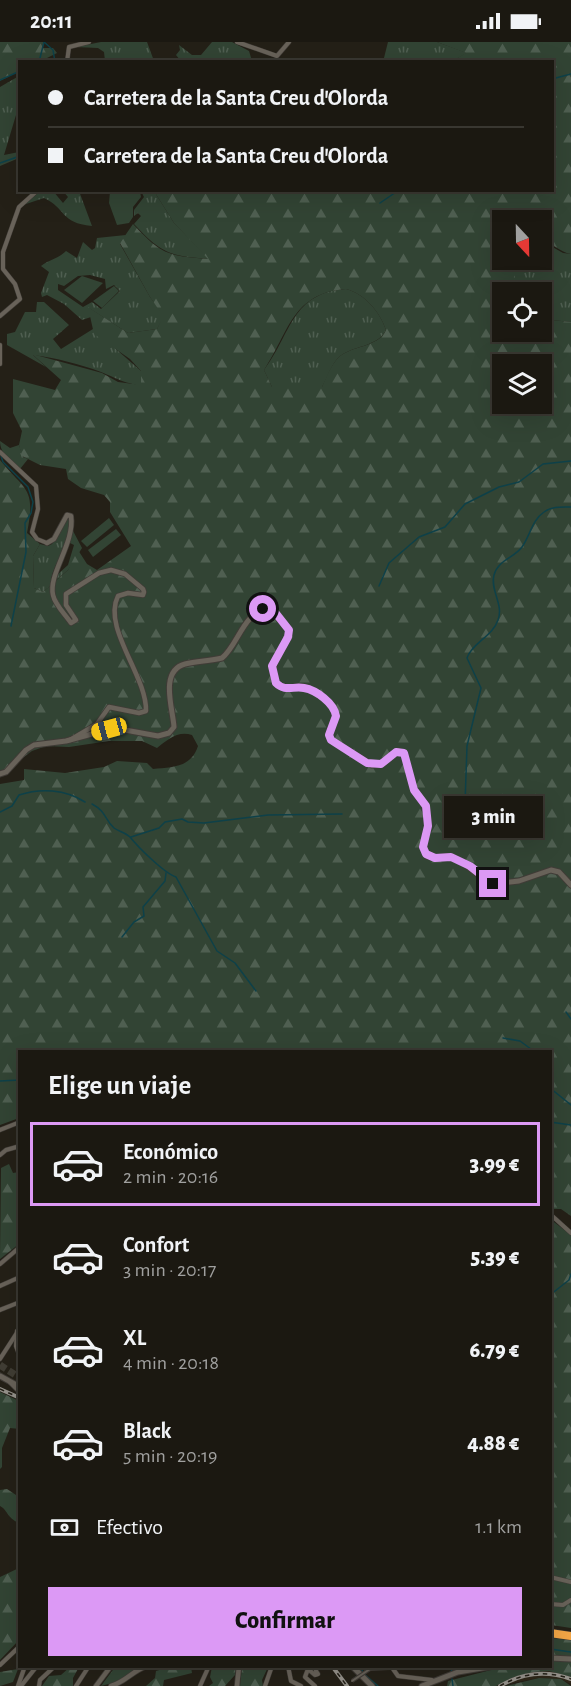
<!DOCTYPE html>
<html lang="es">
<head>
<meta charset="utf-8">
<style>
	:root { --surface:#1b1811; --page:#28251f; --text:#f1f3f6; --muted:#a0a09f; --line:#393731; --accent:#dc99f5 }
	body { margin:0; font-family:"Alegreya Sans",sans-serif; background:var(--page); color:var(--text); height:100vh; display:flex; flex-direction:column; font-size:22px; white-space:nowrap }
	* { box-sizing:border-box; margin:0 }
	p { font-size:20px; color:var(--muted) }
	.icon { flex:none; width:33px; height:33px; fill:none; stroke:currentColor; stroke-width:2; stroke-linecap:round; stroke-linejoin:round }
	.map { position:relative; flex:1; overflow:hidden }
	.sheet { position:absolute; left:18px; top:1008px; width:534px; height:618px; display:flex; flex-direction:column; background:var(--surface); border-radius:0px; box-shadow:0 6px 24px #0002,0 0 0 2px var(--line) }
	.sheet>* { flex:none }
	.banner { position:absolute; left:18px; top:18px; width:536px; height:132px; border-radius:0px; box-shadow:0 6px 24px #0002,0 0 0 2px var(--line); display:grid; align-content:center; height:132px; padding:0 30px; background:var(--surface) }
	.needle { width:39px; rotate:158deg }
	.controls { position:absolute; left:492px; top:168px; display:grid; gap:12px }
	.controls a { display:grid; place-items:center; width:60px; height:60px; border-radius:0px; background:var(--surface); box-shadow:0 6px 24px #0002,0 0 0 2px var(--line); font-size:30px }
	.end { position:absolute; width:27px; height:27px; margin:-14px; border:8px solid #dc99f5; background:#111; box-shadow:0 0 0 3px #111 }
	.from { border-radius:50% }
	.bubble { position:absolute; height:42px; border-radius:0px; background:var(--surface); box-shadow:0 6px 24px #0002,0 0 0 2px var(--line); font-size:20px; font-weight:800; line-height:42px; text-align:center }
	.car { position:absolute; width:18px; height:36px; margin:-18px -9px; border-radius:8px; box-shadow:0 0 4px 2px #0007; background:linear-gradient(#f5c518 24%,#345 0 40%,#f5c518 0 76%,#345 0 86%,#f5c518 0) }
	.banner b { display:flex; align-items:center; gap:21px; height:57px; font-size:22px }
	.banner b+b { border-top:2px solid var(--line) }
	.banner i { width:15px; height:15px; background:var(--text) }
	ul { padding:0; list-style:none }
	li { display:flex; align-items:center; gap:18px; height:84px; margin:0 12px 9px; padding:0 18px; border:3px solid transparent; border-radius:0px }
	li div { flex:1 }
	li b { display:block; font-size:22px }
	li em { font-style:normal; font-weight:800 }
	li.current { border-color:var(--accent) }
	li>.icon { width:54px; height:54px; stroke-width:1.5 }
	h2 { padding:0 30px; font-size:27px; line-height:72px }
	.pay { display:flex; align-items:center; gap:15px; height:66px; padding:0 30px; font-size:22px }
	.pay p { margin-inline-start:auto }
	.button { display:flex; gap:12px; margin-top:auto; padding:12px 30px }
	.button a { flex:1; height:69px; border-radius:0px; background:var(--accent); color:#111; font-size:24px; font-weight:800; line-height:69px; text-align:center }
	.status { display:flex; justify-content:space-between; align-items:center; height:42px; padding:0 30px; background:var(--surface); direction:ltr }
	.status svg { height:16px; fill:currentColor }
	.map>svg:first-child { display:block }
</style>
</head>
<body>
<div class="status"><b>20:11</b><svg viewBox="0 0 49 12"><path d="M0 12V9h3v3zM5 12V6h3v6zM10 12V3h3v9zM15 12V0h3v12zM26 1h20v11H26zM47 4h2v5h-2z"/></svg></div>
<div class="map">
<svg width="571" height="1644" viewBox="0 0 571 1644">
	<defs>
		<pattern id="grass-tufts" width="24" height="20" patternUnits="userSpaceOnUse" patternTransform="scale(1.5)"><rect width="24" height="20" fill="#324434"/><path d="M3 7l-1-3M5 7V3M7 7l1-3M15 17l-1-3M17 17v-4M19 17l1-3" fill="none" stroke="#4f5f51"/></pattern>
		<pattern id="forest-firs" width="22" height="20" patternUnits="userSpaceOnUse" patternTransform="scale(1.5)"><rect width="22" height="20" fill="#324434"/><path d="M5 1l3.5 6h-7zM16 11l3.5 6h-7z" fill="#4f5f51"/></pattern>
	</defs>
	<rect width="100%" height="100%" fill="#242017"/>
	<polygon fill="#2e2719" points="549,1629 571,1635 571,1642 561,1637 539,1636 496,1644 524,1631"/>
	<g fill="url(#grass-tufts)" fill-rule="evenodd">
		<polygon points="101,0 147,0 154,19 105,19 104,10 98,6 76,5"/>
		<polygon points="212,0 232,0 249,9 252,19 181,19 176,13 180,8 179,3 192,13 201,13"/>
		<polygon points="388,0 437,0 467,11 452,19 383,20"/>
		<polygon points="19,34 19,63 4,113 19,110 19,116 0,124 0,45"/>
		<path d="M41,149h12l10,12 5,-6 -5,-6 12,2 4,-2 13,35c-32,-3 -26,-18 -48,-28l-21,7z"/>
		<path d="M141,149h13l20,32 35,36c-40,-3 -48,-6 -75,-35l7,-8 -3,-3 -4,3v-6l10,-13z"/>
		<path d="M126,193l-6,9 30,53 14,19 -7,13 -29,4 -39,-25 2,9 -9,3 -18,-16 -17,-9 -5,2 -1,-4 8,-21 -8,-6c9,-7 17,-7 25,-15l11,7 6,-16 9,8 3,-2 2,-10zM90,233l15,4 1,10 8,-4 6,6 -19,18 -9,-7 -9,5 -25,-17v-6l6,2 14,-10z"/>
		<polygon points="542,199 563,211 571,212 571,280 542,277 542,250 515,250 515,218 542,218"/>
		<path d="M346,247c19,5 34,23 40,41 -9,18 -35,15 -48,28 -7,7 -11,20 -16,29h-50l-8,-17c28,-37 27,-77 82,-81z"/>
		<path d="M37,260h7l25,23 -16,14 8,10 32,-20 48,42v15c-19,-4 -23,-7 -40,-14 -21,-8 -45,-14 -68,-17l13,12 -39,-22v-11l8,-2 10,-20h11z"/>
		<path d="M0,399l10,7 9,-3 4,12 5,2 -8,10c-9,-8 -20,-15 -20,-28z"/>
		<path d="M68,474c9,24 -19,49 -17,69l-8,7 -9,-4 -1,-32 7,-12 8,2 4,-2z"/>
		<polygon points="72,487 82,506 68,528 55,539 58,532 68,523 74,503 70,501"/>
	</g>
	<g fill="url(#forest-firs)" fill-rule="evenodd">
		<polygon points="0,0 43,0 43,6 53,6 57,11 41,19 20,20 19,29 0,39"/>
		<path d="M437,0h134v212c-12,-2 -19,-12 -29,-13v-21h-40v40h13v32h-13v40h40v-13l29,3v894l-10,-7h-10l-1,-157h-530l-1,66 -19,7v-341l24,-4v-11l41,4 39,-6 13,-6 30,2 6,6c19,-2 38,-1 45,-23l-6,-11c-14,-5 -25,5 -35,13l-15,-7h-33l-40,6 -23,-1 -14,5 -32,24v-315c26,32 36,27 27,73l13,11 -7,12 1,32 9,4 25,-22 10,-20 9,14 10,6 34,-24 -21,-34v-10l-6,-7 -23,-7 -13,-9 -2,-10 -26,-4 -18,-9 -3,-11 3,-14 -9,-18v-34l42,11 6,-10 -29,-26 70,19 16,9 23,3v-14l-11,-12 -36,-25 -6,-27 40,26 29,-4 6,-13 -13,-19 -30,-54 13,-19c28,30 34,32 75,35l-34,-36 -20,-32 398,-1v-128l-100,-1 14,-8zM346,247c19,5 34,23 40,41 -8,18 -35,15 -48,28 -7,7 -12,20 -16,29h-50l-8,-17c25,-38 28,-77 82,-81zM502,322h40v40h-40z"/>
		<polygon points="9,1122 13,1131 19,1130 19,1202 0,1217 1,1126"/>
		<polygon points="550,1177 571,1193 571,1586 551,1583"/>
		<polygon points="0,1350 19,1359 20,1387 10,1386 2,1406 2,1425 0,1427"/>
		<path d="M7,1447l12,8v26c-12,-5 -12,-14 -19,-17v-16z"/>
		<polygon points="19,1526 19,1598 0,1618 0,1535"/>
		<polygon points="551,1596 571,1598 571,1635 549,1629 534,1630 514,1635 496,1644 447,1644 448,1639 491,1628 491,1625 550,1624"/>
		<polygon points="70,1625 79,1625 73,1636 73,1644 42,1644 49,1634 61,1633"/>
		<polygon points="115,1625 135,1625 124,1638 101,1644"/>
		<polygon points="170,1625 191,1625 192,1631 164,1638 163,1644 146,1644 155,1636 156,1629"/>
		<polygon points="212,1625 236,1625 235,1633 225,1644 209,1644 213,1641 210,1635"/>
		<polygon points="242,1625 268,1625 262,1638 263,1644 240,1644"/>
		<polygon points="18,1627 13,1640 0,1644 0,1630"/>
		<polygon points="539,1636 561,1637 571,1644 506,1644"/>
	</g>
	<g fill="#324434">
		<polygon points="110,149 140,149 141,155 133,165 133,175 129,181 117,183 109,161"/>
		<polygon points="82,234 103,241 82,261 64,248"/>
		<polygon points="114,244 119,249 102,266 93,259"/>
		<polygon points="109,476 114,483 87,505 81,499"/>
		<polygon points="116,487 121,493 93,515 88,508"/>
	</g>
	<g fill="none" stroke-linecap="round" stroke-linejoin="round">
		<g stroke="#0e4149" stroke-width="1.5">
			<polyline points="44,0 53,8 55,20"/>
			<polyline points="39,20 44,0"/>
			<polyline points="552,37 571,32"/>
			<polyline points="0,38 20,29"/>
			<polyline points="0,121 20,114"/>
			<polyline points="380,161 399,148"/>
			<polyline points="1,414 3,420 28,445 33,460 31,471 25,481 26,510 11,584"/>
			<polyline points="379,544 389,521 419,495 445,485 465,462 499,445 519,440 543,422 571,419"/>
			<path d="M92,762c15,8 12,15 22,24 4,3 12,5 16,9 8,10 34,36 46,40l41,74 18,12 21,28"/>
			<path d="M465,762l2,-58 14,-58 -14,-30c4,-14 26,-22 31,-38 6,-16 -8,-29 -4,-45 4,-15 20,-17 28,-28 8,-11 10,-27 22,-35 8,-6 18,-5 27,-5"/>
			<path d="M0,770l12,-6 7,-11c21,-7 46,-6 66,7"/>
			<polyline points="131,795 159,786 165,780 182,777 188,780 204,781 268,773 342,772"/>
			<polyline points="122,895 134,880 144,874 143,865 165,839 166,831"/>
			<polyline points="566,970 571,977"/>
			<polyline points="503,996 520,999 535,1010"/>
			<polyline points="0,1039 20,1038"/>
			<polyline points="550,1046 571,1063"/>
			<polyline points="550,1080 571,1083"/>
			<polyline points="550,1253 569,1238 571,1232"/>
			<polyline points="550,1607 571,1610"/>
			<polyline points="360,1624 364,1632 378,1644"/>
			<polyline points="451,1630 453,1624"/>
			<polyline points="452,1637 453,1644"/>
		</g>
		<polyline stroke="#403d34" stroke-width="7" stroke-dasharray="7 3.5" stroke-linecap="butt" points="0,1323 20,1336"/>
		<g stroke="#403c37" stroke-width="5">
			<g id="minor">
				<polyline points="237,0 277,14 289,0"/>
				<polyline points="67,20 69,5 89,0"/>
				<polyline points="0,274 20,257 15,242 3,227 3,210 19,165 38,148"/>
				<polyline points="0,303 0,322"/>
				<polyline points="0,410 36,444 38,467 32,490 37,497 47,501"/>
				<polyline points="0,1088 20,1080"/>
				<polyline points="0,1113 6,1108 20,1104"/>
				<polyline points="550,1172 571,1191"/>
				<polyline points="0,1222 20,1205"/>
				<polyline points="0,1244 20,1235"/>
				<polyline points="0,1268 20,1260"/>
				<polyline points="17,1289 16,1304 20,1315"/>
				<polyline points="0,1317 20,1286"/>
				<polyline points="550,1535 571,1540"/>
				<polyline points="550,1562 563,1563 571,1558"/>
				<polyline points="0,1623 20,1604"/>
				<polyline points="288,1624 291,1639 301,1644"/>
				<polyline points="391,1624 398,1634 432,1638"/>
				<polyline points="18,1644 25,1624"/>
				<polyline points="21,1644 37,1624"/>
				<polyline points="39,1644 40,1638 55,1624"/>
				<polyline points="76,1644 89,1624"/>
				<polyline points="200,1644 209,1624"/>
				<polyline points="265,1644 272,1624"/>
				<polyline points="315,1644 305,1635 308,1627 315,1633 318,1632 316,1629"/>
			</g>
		</g>
		<g stroke="#403c37" stroke-width="6">
			<g id="tertiary">
				<path d="M47,501l7,-4 13,-24 4,1c4,27 -23,58 -18,79 2,10 12,19 18,28l5,-3 -10,-15v-11l33,-21 12,-3 14,4 18,15 1,3 -1,3 -15,-2 -10,3c-16,32 29,80 28,115l-7,2 -30,-6 -12,17 -27,16"/>
				<polyline points="10,1340 20,1350"/>
				<polyline points="96,1644 111,1624"/>
				<path d="M111,1644c15,-4 22,-16 36,-20"/>
				<polyline points="237,1644 239,1624"/>
			</g>
		</g>
		<g stroke="#403c37" stroke-width="7">
			<g id="secondary">
				<path d="M0,732l6,-2 20,-22 8,-5 32,-4 48,-13 44,8 11,-3 5,-6c-1,-18 -15,-56 11,-63 12,-3 25,-3 37,-6 17,-14 21,-47 48,-50l19,22c-1,21 -26,32 -11,55 8,5 15,1 25,2 12,2 31,16 33,29l-7,16 2,8 41,25 11,-2 15,-12 7,4 9,35 12,16 2,20 -5,21 4,9c9,4 16,-1 24,1 19,6 27,22 42,27l26,-3 32,-11 8,2 12,13"/>
				<polyline points="0,1334 20,1345"/>
				<polyline points="550,1616 571,1617"/>
				<polyline points="352,1624 372,1644"/>
				<polyline points="422,1644 458,1630 494,1624"/>
			</g>
		</g>
		<g stroke="#403c37" stroke-width="9">
			<polyline id="motorway" points="550,1591 571,1594"/>
		</g>
		<use href="#minor" stroke="#686259" stroke-width="4"/>
		<use href="#tertiary" stroke="#686259" stroke-width="4.5"/>
		<use href="#secondary" stroke="#686259" stroke-width="5"/>
		<use href="#motorway" stroke="#f3a646" stroke-width="8"/>
		<g stroke="#94918a" stroke-width="4">
			<g id="rail">
				<polyline points="0,1347 20,1356"/>
				<polyline points="332,1624 347,1644"/>
				<path d="M500,1644c22,-13 46,-16 71,-7"/>
			</g>
		</g>
		<use href="#rail" stroke="#242017" stroke-width="1.5" stroke-dasharray="4.5" stroke-linecap="butt"/>
		<g stroke="#403c37" stroke-width="4" stroke-linecap="butt">
			<polyline id="pedestrian-bridge" points="352,1639 370,1627 390,1626"/>
		</g>
		<use href="#pedestrian-bridge" stroke="#686259" stroke-width="2"/>
	</g>
	<g fill="none" stroke-linecap="round" stroke-linejoin="round">
		<path stroke="#dc99f5" stroke-width="8" d="M263,567l11,2 15,19 -1,7 -16,29 4,17c9,9 17,3 28,5 12,2 30,15 32,28l-7,19 2,5 36,23 14,1 15,-12 8,1 10,37 12,16 2,20 -5,21 3,7 9,4 16,-1 19,9 23,18"/>
	</g>
</svg>
<div class="controls">
<a><svg class="needle" viewBox="-14 -14 28 28"><path d="M0-13l5 13h-10z" fill="#e53935"/><path d="M0 13l5-13h-10z" fill="#a0a09f"/></svg></a>
<a><svg class="icon" aria-label="locate" viewBox="0 0 24 24"><circle cx="12" cy="12" r="6"/><path d="M12 2v4M12 18v4M2 12h4M18 12h4"/></svg></a>
<a><svg class="icon" aria-label="layers" viewBox="0 0 24 24"><path d="M12 4l9 5-9 5-9-5zM3 14l9 5 9-5"/></svg></a>
</div>
<i class="end from" style="left:263px;top:567px"></i>
<i class="end" style="left:493px;top:842px"></i>
<div class="bubble" style="left:444px;top:754px;width:99px">3 min</div>
<i class="car" style="left:109px;top:687px;rotate:255deg"></i>
<div class="banner">
<b><i class="from"></i>Carretera de la Santa Creu d'Olorda</b>
<b><i></i>Carretera de la Santa Creu d'Olorda</b>
</div>
<section class="sheet">
<h2>Elige un viaje</h2>
<ul>
<li class="current"><svg class="icon" aria-label="car" viewBox="0 0 24 24"><path d="M5 17H2v-5l4-1 3-4h7l3 4 3 1v5h-3M9 17h6M6 11h13"/><circle cx="7" cy="17" r="2"/><circle cx="17" cy="17" r="2"/></svg><div><b>Económico</b><p>2 min · 20:16</p></div><em>3.99 €</em></li>
<li><svg class="icon" aria-label="car" viewBox="0 0 24 24"><path d="M5 17H2v-5l4-1 3-4h7l3 4 3 1v5h-3M9 17h6M6 11h13"/><circle cx="7" cy="17" r="2"/><circle cx="17" cy="17" r="2"/></svg><div><b>Confort</b><p>3 min · 20:17</p></div><em>5.39 €</em></li>
<li><svg class="icon" aria-label="car" viewBox="0 0 24 24"><path d="M5 17H2v-5l4-1 3-4h7l3 4 3 1v5h-3M9 17h6M6 11h13"/><circle cx="7" cy="17" r="2"/><circle cx="17" cy="17" r="2"/></svg><div><b>XL</b><p>4 min · 20:18</p></div><em>6.79 €</em></li>
<li><svg class="icon" aria-label="car" viewBox="0 0 24 24"><path d="M5 17H2v-5l4-1 3-4h7l3 4 3 1v5h-3M9 17h6M6 11h13"/><circle cx="7" cy="17" r="2"/><circle cx="17" cy="17" r="2"/></svg><div><b>Black</b><p>5 min · 20:19</p></div><em>4.88 €</em></li>
</ul>
<div class="pay"><svg class="icon" aria-label="cash" viewBox="0 0 24 24"><path d="M3 7h18v10H3z"/><circle cx="12" cy="12" r="2"/></svg>Efectivo<p>1.1 km</p></div>
<div class="button"><a>Confirmar</a></div>
</section>
</div>
</body>
</html>
